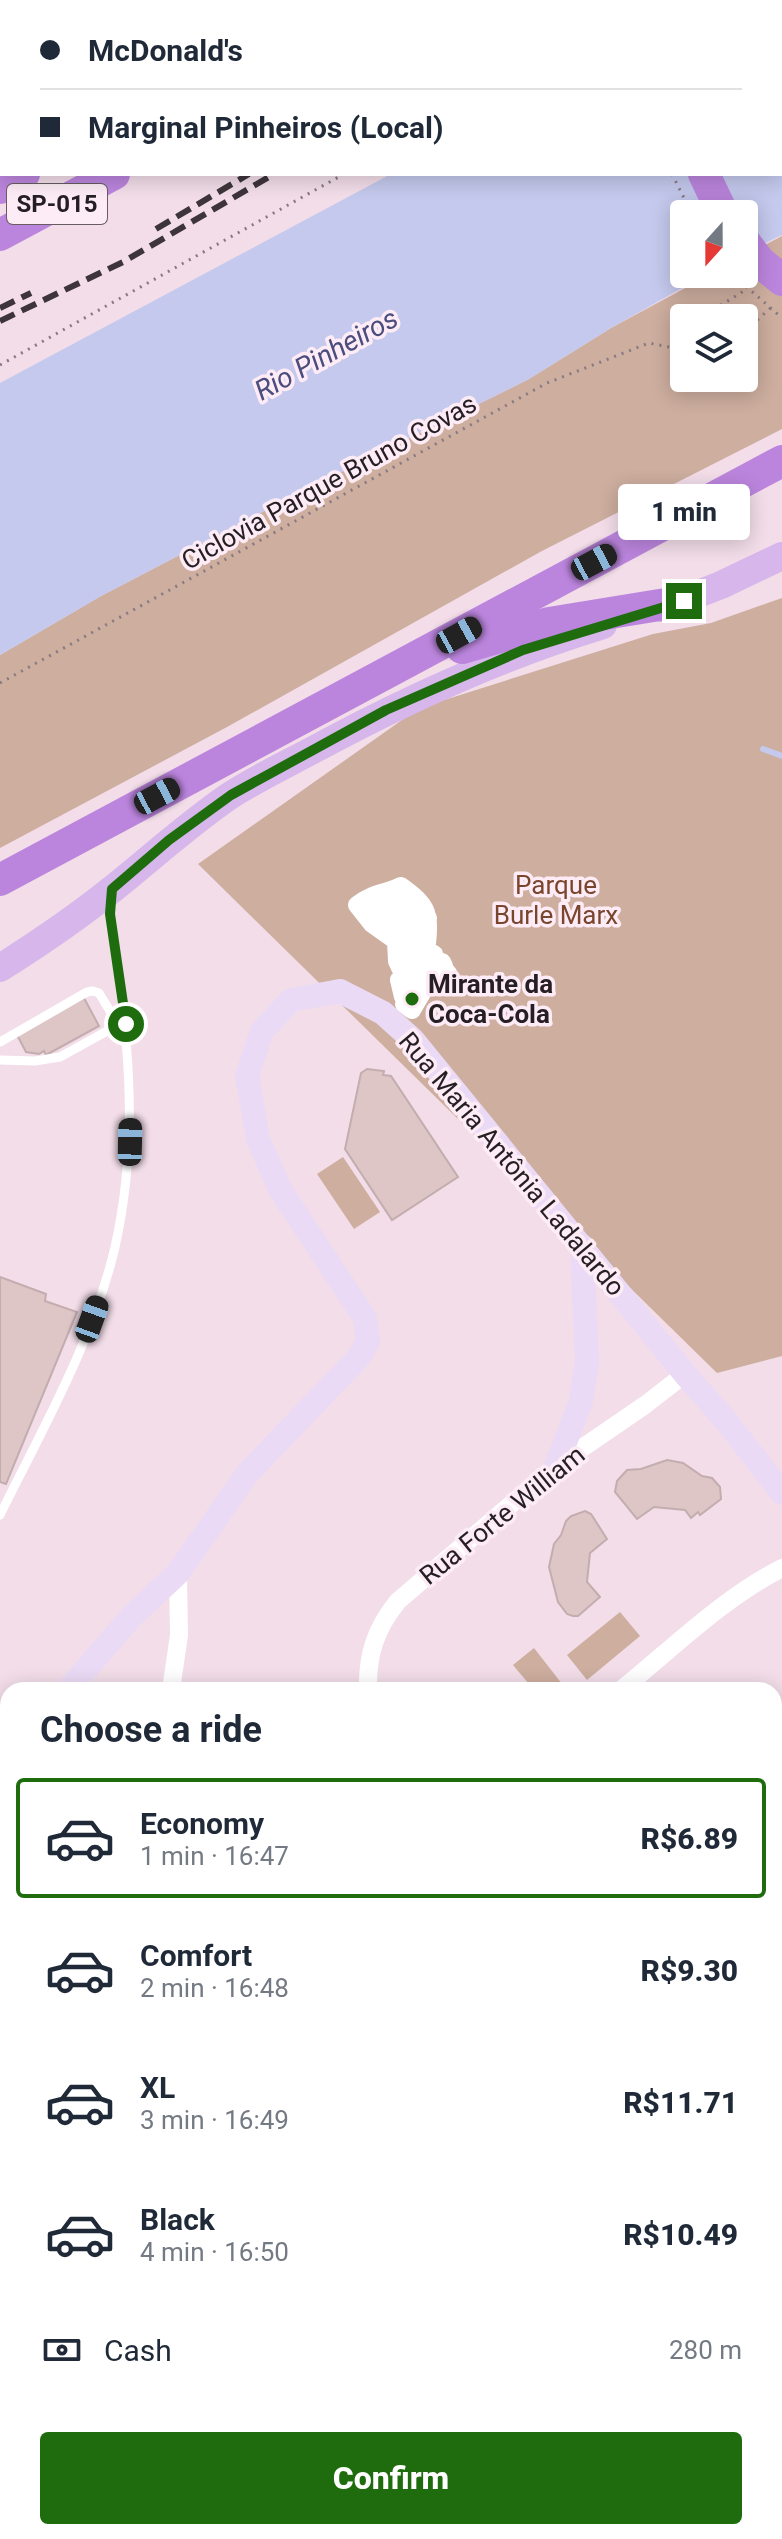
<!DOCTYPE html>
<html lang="en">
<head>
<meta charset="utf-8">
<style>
	:root { --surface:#fff; --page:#f6f6f7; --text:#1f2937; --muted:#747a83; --line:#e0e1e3; --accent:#1e6c0e }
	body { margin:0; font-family:Roboto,sans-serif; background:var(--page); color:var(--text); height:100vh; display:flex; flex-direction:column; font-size:30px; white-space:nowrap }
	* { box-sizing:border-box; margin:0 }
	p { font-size:26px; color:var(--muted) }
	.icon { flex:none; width:44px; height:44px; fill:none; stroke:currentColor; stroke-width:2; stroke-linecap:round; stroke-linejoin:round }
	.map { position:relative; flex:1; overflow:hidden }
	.details { position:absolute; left:0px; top:1682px; width:782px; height:858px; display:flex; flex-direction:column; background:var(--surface); border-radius:24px 24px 0 0; box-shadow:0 4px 20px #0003 }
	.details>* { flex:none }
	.top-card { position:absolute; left:0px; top:0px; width:782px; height:176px; box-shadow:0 4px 20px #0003; display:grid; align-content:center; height:176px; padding:0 40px; background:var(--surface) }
	.needle { width:52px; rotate:201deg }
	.tools { position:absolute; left:670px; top:200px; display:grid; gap:16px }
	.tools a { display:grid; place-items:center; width:88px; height:88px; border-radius:8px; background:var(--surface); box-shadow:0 4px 20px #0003; font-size:40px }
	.end { position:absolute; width:36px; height:36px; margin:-18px; border:10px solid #1e6c0e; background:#fff; box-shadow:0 0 0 4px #fff }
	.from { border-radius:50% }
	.bubble { position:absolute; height:56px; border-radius:8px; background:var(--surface); box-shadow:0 4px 20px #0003; font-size:26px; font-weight:800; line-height:56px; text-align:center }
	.car { position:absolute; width:24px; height:48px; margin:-24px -12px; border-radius:10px; box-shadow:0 0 6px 2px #0007; background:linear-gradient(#222 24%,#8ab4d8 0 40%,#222 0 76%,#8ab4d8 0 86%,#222 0) }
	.top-card b { display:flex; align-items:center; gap:28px; height:76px; font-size:30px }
	.top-card b+b { border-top:2px solid var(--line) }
	.top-card i { width:20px; height:20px; background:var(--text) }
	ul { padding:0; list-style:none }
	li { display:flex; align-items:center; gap:24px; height:120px; margin:0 16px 12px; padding:0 24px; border:4px solid transparent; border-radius:8px }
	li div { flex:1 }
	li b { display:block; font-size:30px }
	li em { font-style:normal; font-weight:800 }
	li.current { border-color:var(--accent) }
	li>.icon { width:72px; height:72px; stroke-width:1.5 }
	h2 { padding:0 40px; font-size:36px; line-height:96px }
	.pay { display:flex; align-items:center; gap:20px; height:88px; padding:0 40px; font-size:30px }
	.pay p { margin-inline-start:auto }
	.action { display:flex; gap:16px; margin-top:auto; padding:16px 40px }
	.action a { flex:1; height:92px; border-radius:8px; background:var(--accent); color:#fff; font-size:32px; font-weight:800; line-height:92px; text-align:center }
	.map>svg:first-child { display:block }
</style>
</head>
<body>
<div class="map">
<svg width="782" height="2539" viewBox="0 0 782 2539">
	<rect width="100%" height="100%" fill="#f2dde9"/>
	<g fill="#cdae9f" fill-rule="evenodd">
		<path d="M782,236v193l-242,123 -313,175 -227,121v-193l101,-59 192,-100 236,-117 82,-51 100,-54h33v-18zM684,318h60v60h-60z"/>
		<polygon points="782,598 782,1356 717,1373 198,864 419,708 653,634 711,623"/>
		<polygon points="343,1157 380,1212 354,1229 317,1174"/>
		<polygon points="620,1612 640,1636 587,1680 567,1655"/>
		<polygon points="534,1648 566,1689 565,1690 534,1690 513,1665"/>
		<polygon points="782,2205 782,2440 774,2438 774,2213"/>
	</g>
	<polygon fill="#c4c9ed" points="719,0 782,0 782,235 744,253 744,214 684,214 684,274 707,274 611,328 529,379 293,496 101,596 0,655 0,383 391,174 780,174 780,2 715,2"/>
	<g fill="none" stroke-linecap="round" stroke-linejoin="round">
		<polyline stroke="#c4c9ed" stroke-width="6" points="763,749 782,756"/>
	</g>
	<g fill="#dec6c7" stroke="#c4adae" stroke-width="2">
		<polygon points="84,998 99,1026 46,1055 44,1051 39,1054 26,1052 17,1035"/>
		<polygon points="367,1069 384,1071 383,1075 391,1076 458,1177 392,1220 345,1149 361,1073"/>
		<polygon points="0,1277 46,1294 45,1301 77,1312 6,1484 0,1482"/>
		<polygon points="667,1460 683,1463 702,1476 712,1478 720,1487 721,1499 700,1515 698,1512 691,1518 685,1510 654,1507 637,1519 615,1492 617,1481 627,1470 641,1469"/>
		<polygon points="585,1511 591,1514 607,1539 590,1553 587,1582 600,1597 578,1616 573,1616 567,1614 558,1602 549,1567 554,1544 561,1535 566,1521 571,1516"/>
		<polygon points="782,1706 782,1753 774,1749 774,1721"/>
		<polygon points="8,2279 8,2359 0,2374 0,2294"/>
		<polygon points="0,2405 8,2410 8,2459 0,2454"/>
		<polygon points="270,2532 343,2532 325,2539 273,2539"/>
	</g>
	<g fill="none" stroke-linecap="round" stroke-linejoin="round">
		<g stroke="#887a82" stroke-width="3" stroke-dasharray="2 6" stroke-linecap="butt">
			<polyline points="672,174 692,214"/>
			<polyline points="740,281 782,318"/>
			<polyline points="700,318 747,289"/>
			<polyline points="744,329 754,323 775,304"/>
			<polyline points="0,365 344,174"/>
			<polyline points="0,683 547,383 649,343 684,350"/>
			<polyline points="774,2292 782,2289"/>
			<polyline points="774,2433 782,2435"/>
			<polyline points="424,2535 439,2537 449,2532"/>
		</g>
		<g stroke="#fff" stroke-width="9">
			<polyline points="48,2 51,0"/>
			<polyline points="0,30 2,29"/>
			<polyline points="0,1042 87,992 93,991 99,993 113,1016 113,1025 109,1030 60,1057 35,1061 0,1060"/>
			<path d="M0,1515c43,-87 93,-174 115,-268 26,-116 12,-218 -5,-333l2,-17"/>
		</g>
		<g stroke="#fff" stroke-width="18">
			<path d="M411,929l-9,-10 13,6 -8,10 -5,-6 -9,-19c11,4 17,9 25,18l-6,12 -5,4 -8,-8 -7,-21 -9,-5 3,-7 13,-1 22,20 -3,24 -17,7c-7,-24 -11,-31 -32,-43l7,-9 28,-6 24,23 -4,14 3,11c4,-31 -1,-39 -26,-57 -17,8 -29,7 -44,19l15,19 24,17 1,20 5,11 5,-14 18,-9 9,5 -35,26 4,17 16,-21 23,-14 2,4 -19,7 -21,31 8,6 16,-27 20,-10"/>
			<polyline points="171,1690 179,1635 178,1573"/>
			<path d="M368,1690c-1,-36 8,-62 30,-89l158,-135 89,-61 40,-31"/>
			<path d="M621,1690c52,-42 102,-92 161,-122"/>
			<polyline points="774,2065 782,2061"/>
			<polyline points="45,2532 47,2539"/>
			<polyline points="407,2538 408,2539"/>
		</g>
		<g stroke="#ebdaf5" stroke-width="24">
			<polyline points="556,1466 581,1401 587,1362 582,1246"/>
			<polyline points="68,1690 132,1616 178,1573 247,1474 359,1357 368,1341 365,1318 281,1191 258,1139 247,1076 262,1031 291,1000 340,991 383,1013 413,1040 685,1374 727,1422 782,1493"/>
			<polyline points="8,1795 3,1830 8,1870"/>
			<polyline points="0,2500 8,2505"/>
			<polyline points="78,2532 158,2539"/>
			<polyline points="197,2539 205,2532"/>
		</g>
		<g stroke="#d6b6eb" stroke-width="28">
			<polyline points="662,608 721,585 782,556"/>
			<path d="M0,968c38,-24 75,-49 110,-77 39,-31 76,-65 118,-94 27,-18 57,-32 85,-47 94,-51 188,-94 290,-125"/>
		</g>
		<g stroke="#bb85dd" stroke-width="32">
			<polyline points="662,0 662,2"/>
			<polyline points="279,2 282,0"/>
			<polyline points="441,2 445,0"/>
			<polyline points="0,146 2,145"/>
			<polyline points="704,174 723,214"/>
			<polyline points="0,188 24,174"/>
			<polyline points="0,235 114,174"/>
			<polyline points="744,241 759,261 782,280"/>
			<polyline points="462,648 549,623 684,601"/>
			<polyline points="0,880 782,461"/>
		</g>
		<g stroke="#3d3539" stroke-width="6" stroke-dasharray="16 8" stroke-linecap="butt">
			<polyline points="562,2 565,0"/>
			<polyline points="595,2 599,0"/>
			<polyline points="156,229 249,174"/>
			<polyline points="0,308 31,293"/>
			<polyline points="0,321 123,262 274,174"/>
		</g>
	</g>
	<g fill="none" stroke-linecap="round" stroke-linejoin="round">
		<polyline stroke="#1e6c0e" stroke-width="10" points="126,1024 110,914 112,889 169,840 231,795 386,710 523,650 684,601"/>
	</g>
	<circle fill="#1e6c0e" stroke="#fdecf5" stroke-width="3" cx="412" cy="999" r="8"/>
	<g text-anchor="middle" stroke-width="7" stroke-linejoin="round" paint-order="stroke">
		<rect fill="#fdecf5" stroke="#665c61" stroke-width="2" x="7" y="184" width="100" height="40" rx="6"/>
		<g font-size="24" font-weight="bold" fill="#251e22">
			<text x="57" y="212">SP-015</text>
		</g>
		<g font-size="26" fill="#251e22" stroke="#fdecf5">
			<text transform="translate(329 482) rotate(-29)" y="9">Ciclovia Parque Bruno Covas</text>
			<text transform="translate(512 1164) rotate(50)" y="9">Rua Maria Antônia Ladalardo</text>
			<text transform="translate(502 1515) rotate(-39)" y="9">Rua Forte William</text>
		</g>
		<g font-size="26" fill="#79462d" stroke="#fdecf5">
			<text x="556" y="894">Parque<tspan x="556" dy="30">Burle Marx</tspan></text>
		</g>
		<g font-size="26" font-weight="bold" fill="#251e22" stroke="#fdecf5" text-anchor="start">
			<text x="428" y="993">Mirante da<tspan x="428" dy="30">Coca-Cola</tspan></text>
		</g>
		<g font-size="28" font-style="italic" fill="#4a4d7e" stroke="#fdecf5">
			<text transform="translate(326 354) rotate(-29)" y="10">Rio Pinheiros</text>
		</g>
	</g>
</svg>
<div class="tools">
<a><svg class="needle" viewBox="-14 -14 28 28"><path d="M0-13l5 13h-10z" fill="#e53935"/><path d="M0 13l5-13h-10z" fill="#747a83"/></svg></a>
<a><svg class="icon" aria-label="layers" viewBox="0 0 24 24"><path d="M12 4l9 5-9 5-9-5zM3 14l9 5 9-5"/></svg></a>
</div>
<i class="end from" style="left:126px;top:1024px"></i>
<i class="end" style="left:684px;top:601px"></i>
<div class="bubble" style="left:618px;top:484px;width:132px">1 min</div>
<i class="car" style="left:594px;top:562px;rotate:62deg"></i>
<i class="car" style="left:459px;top:635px;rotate:61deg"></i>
<i class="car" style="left:157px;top:796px;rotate:62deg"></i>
<i class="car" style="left:130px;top:1142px;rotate:1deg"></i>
<i class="car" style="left:92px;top:1319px;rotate:20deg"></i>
<div class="top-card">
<b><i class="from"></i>McDonald's</b>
<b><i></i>Marginal Pinheiros (Local)</b>
</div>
<section class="details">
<h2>Choose a ride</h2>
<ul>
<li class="current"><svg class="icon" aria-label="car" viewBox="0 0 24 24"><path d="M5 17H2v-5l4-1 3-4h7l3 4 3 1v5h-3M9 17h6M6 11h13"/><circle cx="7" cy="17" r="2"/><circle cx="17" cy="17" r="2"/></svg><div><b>Economy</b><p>1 min · 16:47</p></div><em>R$6.89</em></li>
<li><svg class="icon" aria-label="car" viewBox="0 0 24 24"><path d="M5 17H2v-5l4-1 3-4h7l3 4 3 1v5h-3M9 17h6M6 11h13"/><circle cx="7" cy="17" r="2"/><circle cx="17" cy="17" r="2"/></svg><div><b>Comfort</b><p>2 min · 16:48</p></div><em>R$9.30</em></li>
<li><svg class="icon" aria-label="car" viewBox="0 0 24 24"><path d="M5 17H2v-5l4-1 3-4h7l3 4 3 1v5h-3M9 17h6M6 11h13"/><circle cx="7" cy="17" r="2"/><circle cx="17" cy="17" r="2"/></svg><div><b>XL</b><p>3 min · 16:49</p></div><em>R$11.71</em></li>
<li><svg class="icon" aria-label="car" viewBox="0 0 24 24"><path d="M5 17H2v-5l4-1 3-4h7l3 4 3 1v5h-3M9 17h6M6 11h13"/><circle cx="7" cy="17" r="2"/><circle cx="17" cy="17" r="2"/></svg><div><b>Black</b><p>4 min · 16:50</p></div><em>R$10.49</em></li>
</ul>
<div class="pay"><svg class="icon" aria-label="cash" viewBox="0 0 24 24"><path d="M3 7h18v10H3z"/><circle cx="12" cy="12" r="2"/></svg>Cash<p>280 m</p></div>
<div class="action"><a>Confirm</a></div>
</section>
</div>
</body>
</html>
